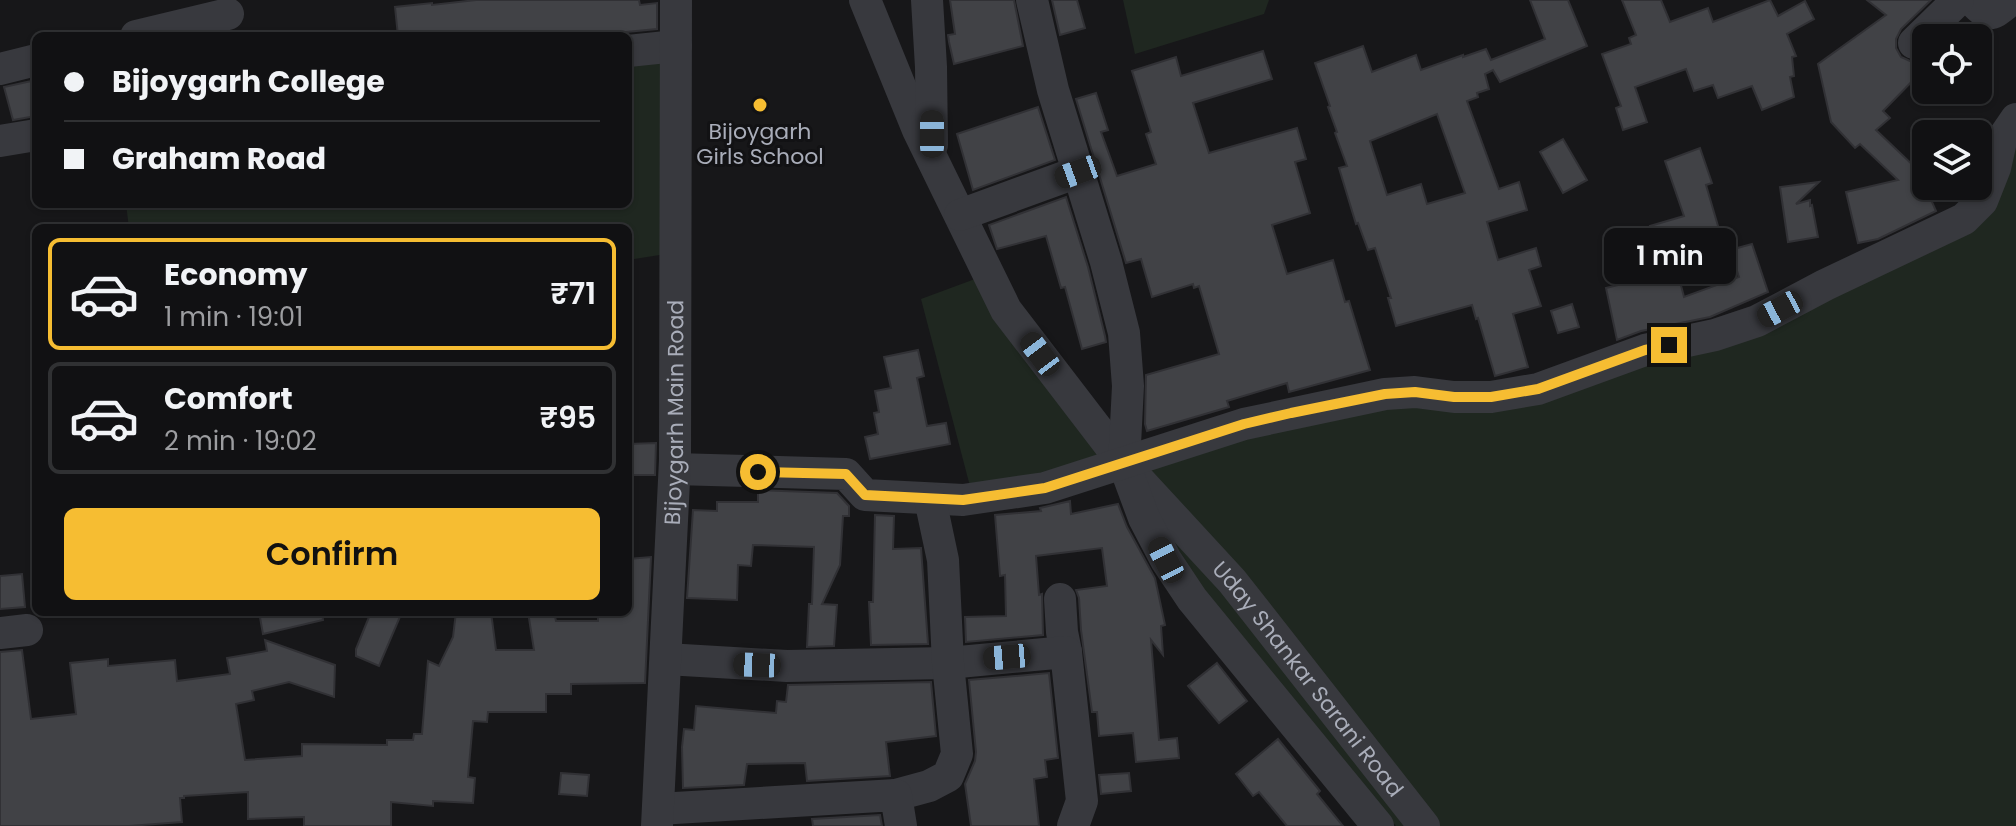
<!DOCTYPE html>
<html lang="en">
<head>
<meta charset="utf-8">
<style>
	:root { --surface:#111113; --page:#1e1f21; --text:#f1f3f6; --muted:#9c9da0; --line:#303133; --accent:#f6bd32 }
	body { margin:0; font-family:Poppins,sans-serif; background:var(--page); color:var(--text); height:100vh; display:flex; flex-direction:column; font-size:30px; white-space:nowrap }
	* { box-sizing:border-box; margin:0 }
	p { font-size:26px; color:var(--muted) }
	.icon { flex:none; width:44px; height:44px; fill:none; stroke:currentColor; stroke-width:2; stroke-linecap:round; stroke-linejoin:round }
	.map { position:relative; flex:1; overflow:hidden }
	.drawer { position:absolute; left:32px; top:224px; width:600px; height:392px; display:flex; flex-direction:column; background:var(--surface); border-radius:12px; box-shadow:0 2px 6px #0004,0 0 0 2px var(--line) }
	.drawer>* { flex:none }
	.banner { position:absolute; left:32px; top:32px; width:600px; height:176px; border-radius:12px; box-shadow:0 2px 6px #0004,0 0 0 2px var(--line); display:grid; align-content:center; height:176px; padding:0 32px; background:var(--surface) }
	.tools { position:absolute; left:1912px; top:24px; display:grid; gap:16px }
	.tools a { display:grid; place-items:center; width:80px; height:80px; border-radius:12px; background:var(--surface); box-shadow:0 2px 6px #0004,0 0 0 2px var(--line); font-size:40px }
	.end { position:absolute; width:36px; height:36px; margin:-18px; border:10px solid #f6bd32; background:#111; box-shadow:0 0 0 4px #111 }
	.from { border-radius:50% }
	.bubble { position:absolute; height:56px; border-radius:12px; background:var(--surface); box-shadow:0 2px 6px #0004,0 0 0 2px var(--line); font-size:26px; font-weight:600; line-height:56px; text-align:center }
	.car { position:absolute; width:24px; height:48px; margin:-24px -12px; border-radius:10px; box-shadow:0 0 6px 2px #0007; background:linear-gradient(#222 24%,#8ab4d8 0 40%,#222 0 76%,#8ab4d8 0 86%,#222 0) }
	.banner b { display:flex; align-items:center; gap:28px; height:76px; font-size:30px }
	.banner b+b { border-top:2px solid var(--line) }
	.banner i { width:20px; height:20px; background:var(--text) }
	ul { padding:14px 0 0; list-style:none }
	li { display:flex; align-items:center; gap:24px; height:112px; margin:0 16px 12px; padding:0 16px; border:4px solid var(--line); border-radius:12px }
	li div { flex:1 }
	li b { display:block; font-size:30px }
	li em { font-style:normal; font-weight:600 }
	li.active { border-color:var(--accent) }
	li>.icon { width:72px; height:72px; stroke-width:1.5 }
	.button { display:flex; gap:16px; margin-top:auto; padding:16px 32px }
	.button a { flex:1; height:92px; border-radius:12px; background:var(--accent); color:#111; font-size:32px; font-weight:600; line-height:92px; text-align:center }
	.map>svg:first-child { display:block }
</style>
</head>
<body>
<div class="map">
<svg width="2016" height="826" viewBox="0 0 2016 826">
	<rect width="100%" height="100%" fill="#171719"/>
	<g fill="#1f2720">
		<polygon points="1123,0 1269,0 1264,14 1135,54"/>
		<polygon points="662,56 666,254 628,260 628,228 129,228 126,204 628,204 628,61"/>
		<polygon points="2016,125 2016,826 1396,826 1205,596 1124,463 1389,382 1517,395 1897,263 2002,170"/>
		<polygon points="975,279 1107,456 972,494 921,299"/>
	</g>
	<g fill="#414246" stroke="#313135" stroke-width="2" fill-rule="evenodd">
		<polygon points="476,0 639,0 640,5 657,3 657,29 626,32 616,36 398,36 395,7 432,3 432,5"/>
		<polygon points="950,0 1014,0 1023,46 954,64 949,42 948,35 955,34"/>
		<polygon points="1052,0 1077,0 1085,28 1060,35"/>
		<path d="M1530,0h38l19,46 -87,36 -7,-12 -8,4 4,15 -12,4 1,4 -11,4 32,88 20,-7 8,28 -40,12 11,38 38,-12 5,18 -12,4 12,36 -28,8 15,53 -33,9 -17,-58 -2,1 -4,-14 -76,21 -8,-28h3l-16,-50 -7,2 -10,-27 -2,1 -17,-56 8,-2 -12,-33 2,-1 -9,-25 2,-1 -15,-43 48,-17 9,26 44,-17 5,15 42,-15v2l23,-8 5,11 54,-21zM1437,114l28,79 -38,11 -6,-20 -34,11 -17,-54z"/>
		<polygon points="1622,0 1661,0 1670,22 1708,8 1713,22 1770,0 1778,16 1805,1 1814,19 1787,34 1796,56 1792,57 1794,76 1790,77 1794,97 1762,110 1752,86 1718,98 1713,85 1694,91 1686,69 1635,87 1647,122 1623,130 1616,108 1621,106 1602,54 1631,44 1629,38 1636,35"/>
		<polygon points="1867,0 1931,0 1901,29 1896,39 1896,48 1901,57 1910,61 1918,62 1925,68 1883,111 1890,118 1876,130 1918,170 1936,211 1878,239 1858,243 1846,192 1898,180 1860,144 1855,148 1831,122 1818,64 1886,15"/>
		<polygon points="1263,51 1272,79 1193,103 1209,153 1297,128 1306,159 1295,162 1310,213 1272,225 1287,274 1333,260 1345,302 1349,301 1370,370 1289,392 1287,383 1227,401 1229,407 1147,431 1145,424 1146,375 1219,354 1199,286 1194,288 1193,284 1152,297 1141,259 1126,263 1076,99 1096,93 1108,130 1101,132 1117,176 1156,164 1146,134 1151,132 1132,71 1176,57 1181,76"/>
		<polygon points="36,80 36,116 13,120 4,87"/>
		<polygon points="1038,107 1055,160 973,190 957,134"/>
		<polygon points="1563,139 1587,180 1563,193 1540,152"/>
		<polygon points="1700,148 1712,183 1706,185 1723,243 1660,261 1650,226 1684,216 1665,161"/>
		<polygon points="1819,182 1796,204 1810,200 1810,206 1812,205 1818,237 1788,242 1780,187"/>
		<polygon points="1066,197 1088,267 1105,336 1106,342 1082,349 1065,287 1061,288 1046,236 997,249 989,225"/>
		<polygon points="1752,244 1768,292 1710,317 1641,331 1617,340 1606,288 1677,270 1684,297 1739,277 1730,250"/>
		<polygon points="1572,304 1579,327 1558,333 1551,311"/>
		<polygon points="918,350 924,376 917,378 927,426 946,423 950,444 870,459 865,437 878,434 874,413 879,412 875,391 891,388 884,357"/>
		<polygon points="656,443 655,475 628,475 628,444"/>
		<polygon points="758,490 837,493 849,506 849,516 843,516 840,565 822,604 837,605 834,646 807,647 809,604 812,604 814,547 753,545 751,566 738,565 737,600 687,598 693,510 717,511 717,502 758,502"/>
		<polygon points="1070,501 1071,514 1118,504 1127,527 1155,578 1165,625 1161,626 1163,655 1151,640 1159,740 1177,738 1179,758 1136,762 1133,733 1099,736 1097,712 1092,712 1081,630 1079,598 1076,590 1107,586 1102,548 1036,556 1039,595 1042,594 1043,635 966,642 965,617 1006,616 1005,575 1000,576 995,515 1041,511 1040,508"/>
		<polygon points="875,515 894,516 893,549 921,548 928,644 871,645 869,602 873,602"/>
		<polygon points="651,557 645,683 571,684 571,694 546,694 546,712 488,712 487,722 473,721 468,777 475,778 473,803 433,801 433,806 391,802 391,826 304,826 304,817 248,819 248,792 184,796 184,798 180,798 182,822 129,826 0,826 0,652 22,650 31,719 76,714 70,663 108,659 108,666 175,660 177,681 230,674 227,658 267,651 265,640 335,665 334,697 289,682 252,691 254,700 236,704 245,760 302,756 302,744 387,745 387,740 413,740 414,734 422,734 428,661 439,666 453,637 456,612 491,612 496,650 534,650 528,612 554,612 556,621 598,621 598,612 628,612 628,559"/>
		<polygon points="22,574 25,607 0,609 0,576"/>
		<polygon points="259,612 322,612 323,620 263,634"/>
		<polygon points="371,612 402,612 379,666 356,656 356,649"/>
		<polygon points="1217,663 1247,701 1219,723 1188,686"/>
		<polygon points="1049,673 1058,758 1045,760 1047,777 1034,779 1039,826 971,826 965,784 975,761 976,752 969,680"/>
		<polygon points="931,682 936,736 886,742 890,776 807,781 805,763 747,764 744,785 683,788 682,747 684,729 694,730 696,706 776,713 777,701 786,702 788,685"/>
		<polygon points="1278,739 1320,791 1317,794 1343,826 1287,826 1259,792 1253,796 1236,774"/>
		<polygon points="561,773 589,775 587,796 559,794"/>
		<polygon points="1129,773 1131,791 1101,794 1099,775"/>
		<polygon points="880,815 882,826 813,826 812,819"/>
	</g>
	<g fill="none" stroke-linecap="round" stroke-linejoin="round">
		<g stroke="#38393e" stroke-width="32">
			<path id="s1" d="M865,0l53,130 88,180 118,154 108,117 192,245"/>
			<polyline points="927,0 931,67 932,145"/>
			<polyline points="1032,0 1053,90 1106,262 1124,333 1128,386 1124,464 1144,518 1166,560 1192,599 1378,826"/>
			<path d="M1972,0c19,20 19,15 39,0"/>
			<polyline points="136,36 228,14"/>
			<polyline points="1914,43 1958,0"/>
			<polyline points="628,51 676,46"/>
			<polyline points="0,69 36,60"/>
			<polyline points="0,141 36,135"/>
			<polyline points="960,215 1078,172"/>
			<polyline points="675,469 846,474 865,495 963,500 1045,488 1244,424 1385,394 1415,392 1454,397 1491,397 1538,389 1645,350 1715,335 1757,321 1825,285 1964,219 1982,201 1995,168 2001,141 2016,119"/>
			<polyline points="1060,599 1062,632 1066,652"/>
			<polyline points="0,633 27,630"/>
			<polyline points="666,659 787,666 948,663 1066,652 1082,801 1073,826"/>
			<polyline points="896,795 929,786 948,776 957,754 948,663 943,560 930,499"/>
			<polyline points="658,809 896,795 901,826"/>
			<path id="s2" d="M657,826l18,-366 1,-460"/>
		</g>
	</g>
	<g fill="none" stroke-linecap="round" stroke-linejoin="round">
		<polyline stroke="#f6bd32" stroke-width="10" points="758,472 846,474 865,495 963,500 1045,488 1244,424 1291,413 1385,394 1415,392 1454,397 1491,397 1538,389 1645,350 1669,345"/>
	</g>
	<circle fill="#f6bd32" stroke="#121214" stroke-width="3" cx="760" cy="105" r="8"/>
	<g text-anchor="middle" stroke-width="6" stroke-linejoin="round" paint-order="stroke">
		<g font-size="22" fill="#a9adb9" stroke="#121214">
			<text x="760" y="139">Bijoygarh<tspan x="760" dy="25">Girls School</tspan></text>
		</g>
		<g font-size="22" fill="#a9adb9" stroke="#121214">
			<text dy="8" stroke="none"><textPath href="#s2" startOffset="414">Bijoygarh Main Road</textPath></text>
			<text dy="8" stroke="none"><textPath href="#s1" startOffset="818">Uday Shankar Sarani Road</textPath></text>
		</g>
	</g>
</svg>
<div class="tools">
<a><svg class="icon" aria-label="locate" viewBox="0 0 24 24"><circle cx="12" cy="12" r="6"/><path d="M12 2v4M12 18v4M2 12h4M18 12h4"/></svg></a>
<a><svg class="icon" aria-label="layers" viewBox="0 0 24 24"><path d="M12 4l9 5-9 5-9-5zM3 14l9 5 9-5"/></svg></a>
</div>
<i class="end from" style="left:758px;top:472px"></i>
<i class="end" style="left:1669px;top:345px"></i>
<div class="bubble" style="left:1604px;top:228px;width:132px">1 min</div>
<i class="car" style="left:932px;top:134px;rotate:0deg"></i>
<i class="car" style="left:1078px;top:172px;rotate:250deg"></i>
<i class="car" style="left:1780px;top:309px;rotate:242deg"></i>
<i class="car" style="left:1040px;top:354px;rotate:323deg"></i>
<i class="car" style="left:1166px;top:560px;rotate:333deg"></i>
<i class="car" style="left:1007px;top:657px;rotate:265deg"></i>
<i class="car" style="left:757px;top:665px;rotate:272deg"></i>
<div class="banner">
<b><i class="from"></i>Bijoygarh College</b>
<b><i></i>Graham Road</b>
</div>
<section class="drawer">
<ul>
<li class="active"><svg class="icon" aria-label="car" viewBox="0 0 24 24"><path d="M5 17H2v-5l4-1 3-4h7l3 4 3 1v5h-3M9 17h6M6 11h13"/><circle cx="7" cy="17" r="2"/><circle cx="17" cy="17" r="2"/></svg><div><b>Economy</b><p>1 min · 19:01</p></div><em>₹71</em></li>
<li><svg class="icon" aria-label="car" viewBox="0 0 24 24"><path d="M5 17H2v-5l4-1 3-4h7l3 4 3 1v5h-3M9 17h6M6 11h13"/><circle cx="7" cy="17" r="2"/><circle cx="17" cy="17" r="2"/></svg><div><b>Comfort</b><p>2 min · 19:02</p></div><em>₹95</em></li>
</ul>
<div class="button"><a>Confirm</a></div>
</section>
</div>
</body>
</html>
